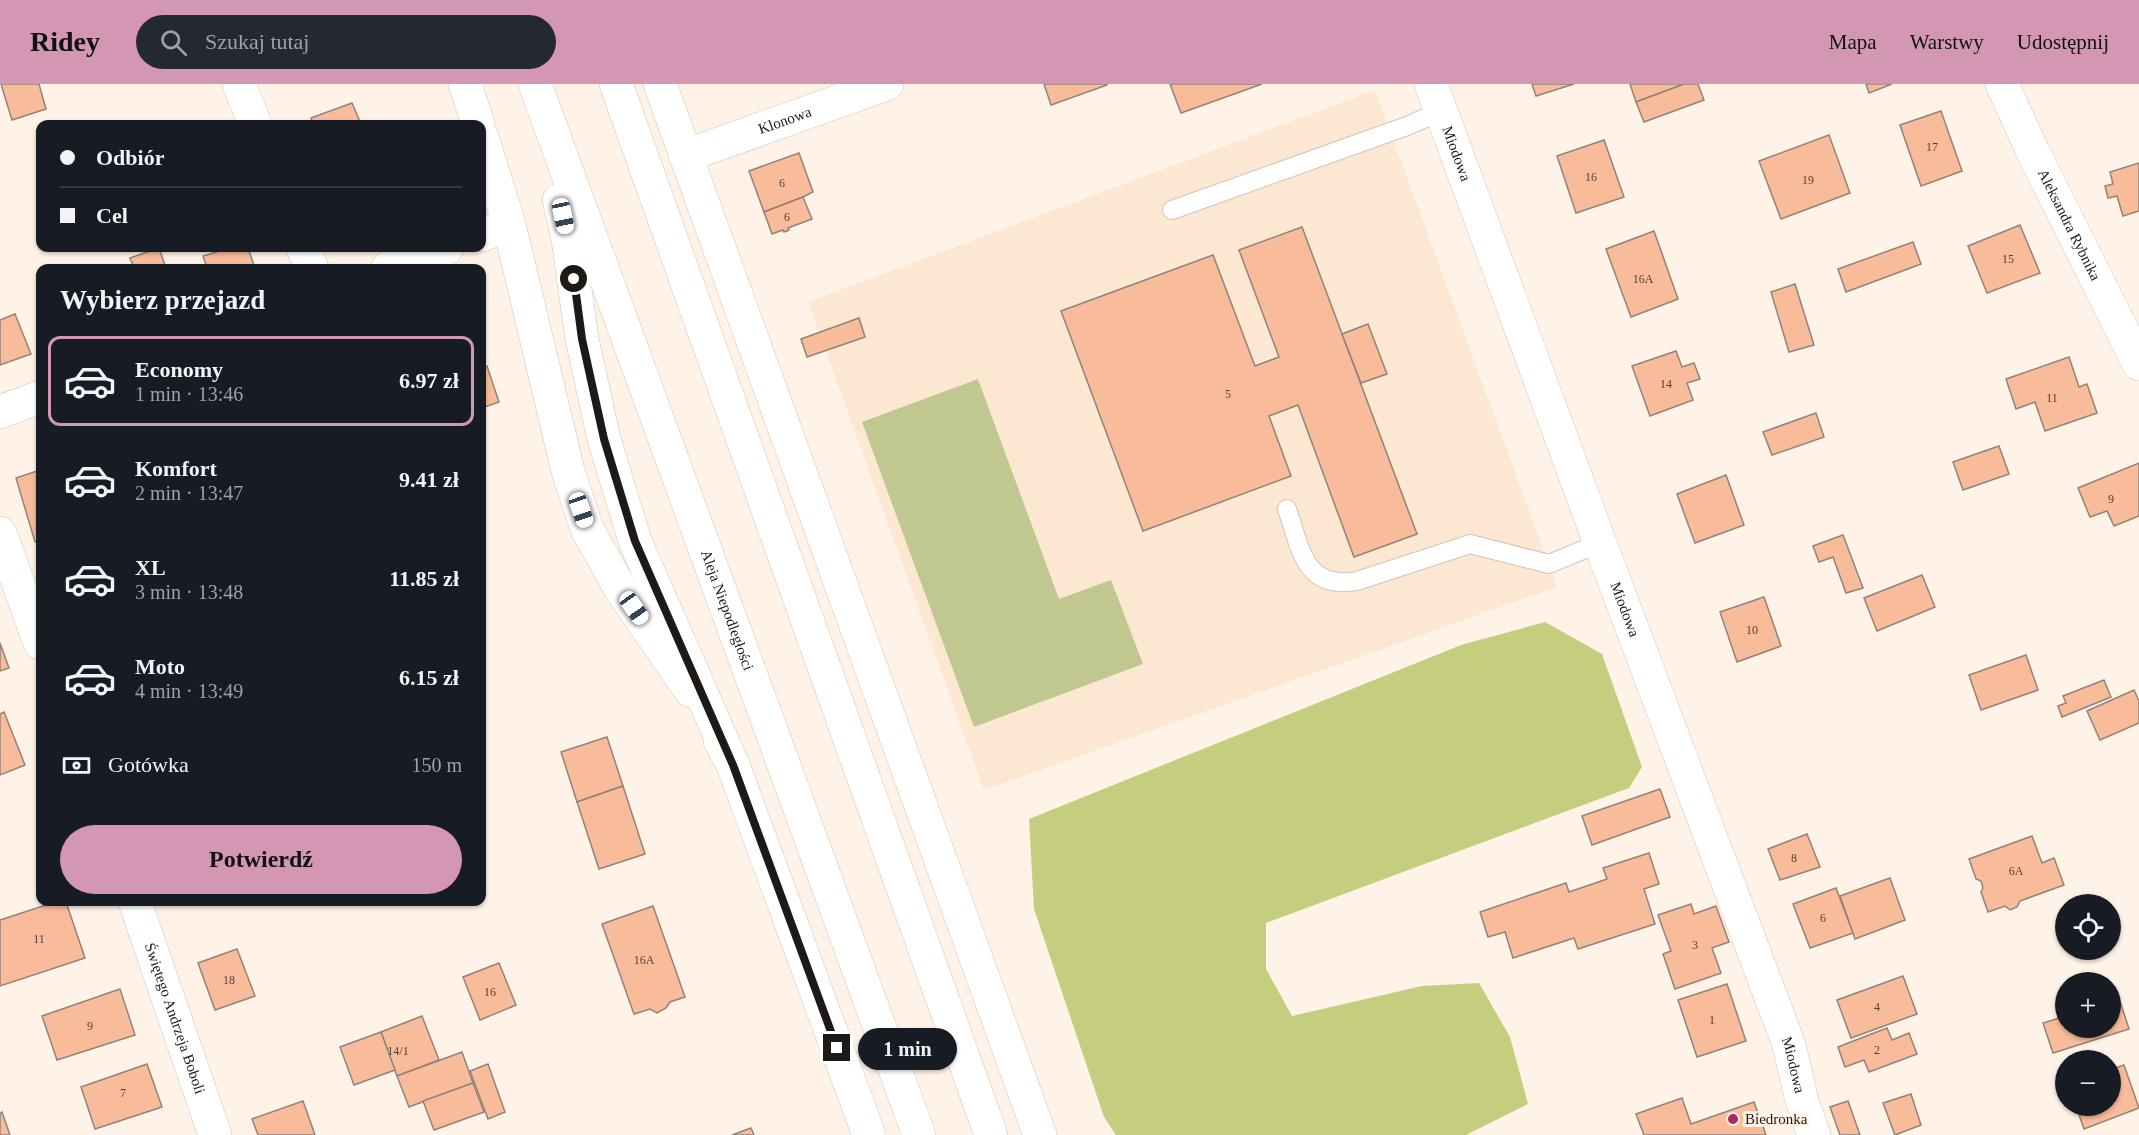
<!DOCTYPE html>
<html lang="pl">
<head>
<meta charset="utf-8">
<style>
	:root { --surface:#171b24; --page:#242831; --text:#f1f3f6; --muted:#9ea1a6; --line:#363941; --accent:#d396b3 }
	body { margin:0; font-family:"Times New Roman",serif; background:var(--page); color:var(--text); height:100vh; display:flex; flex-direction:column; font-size:22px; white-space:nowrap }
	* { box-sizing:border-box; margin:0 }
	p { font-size:20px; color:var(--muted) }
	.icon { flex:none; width:33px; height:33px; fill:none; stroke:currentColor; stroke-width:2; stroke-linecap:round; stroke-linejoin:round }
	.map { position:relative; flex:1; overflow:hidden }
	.sheet { position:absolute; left:36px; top:180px; width:450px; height:642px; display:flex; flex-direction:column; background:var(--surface); border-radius:12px; box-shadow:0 2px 4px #0004 }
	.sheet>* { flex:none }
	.banner { position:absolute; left:36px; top:36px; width:450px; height:132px; border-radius:12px; box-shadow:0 2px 4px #0004; display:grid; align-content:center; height:132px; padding:0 24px; background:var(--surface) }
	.fabs { position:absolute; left:2055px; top:810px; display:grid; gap:12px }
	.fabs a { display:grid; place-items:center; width:66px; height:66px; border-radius:50%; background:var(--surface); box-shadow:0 2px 4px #0004; font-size:30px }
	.end { position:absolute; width:27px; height:27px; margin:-14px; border:8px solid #1e1914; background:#fff; box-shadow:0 0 0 3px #fff }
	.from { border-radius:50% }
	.bubble { position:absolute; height:42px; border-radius:21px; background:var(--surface); box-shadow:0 2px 4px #0004; font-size:20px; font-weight:800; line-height:42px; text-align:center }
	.car { position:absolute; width:18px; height:36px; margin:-18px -9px; border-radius:8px; box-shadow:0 0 4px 2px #0007; background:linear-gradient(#fff 24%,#345 0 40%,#fff 0 76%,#345 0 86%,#fff 0) }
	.banner b { display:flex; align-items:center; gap:21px; height:57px; font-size:22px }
	.banner b+b { border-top:2px solid var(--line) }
	.banner i { width:15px; height:15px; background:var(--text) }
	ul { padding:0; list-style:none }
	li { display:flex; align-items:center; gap:18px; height:90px; margin:0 12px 9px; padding:0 12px; border:3px solid transparent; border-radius:12px }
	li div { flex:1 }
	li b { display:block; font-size:22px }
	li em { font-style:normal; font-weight:800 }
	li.on { border-color:var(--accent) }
	li>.icon { width:54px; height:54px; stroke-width:1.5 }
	h2 { padding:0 24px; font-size:27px; line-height:72px }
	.pay { display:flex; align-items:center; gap:15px; height:66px; padding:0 24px; font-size:22px }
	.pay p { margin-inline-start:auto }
	.primary-button { display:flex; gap:12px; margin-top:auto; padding:12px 24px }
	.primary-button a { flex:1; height:69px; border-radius:36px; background:var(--accent); color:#111; font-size:24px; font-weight:800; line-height:69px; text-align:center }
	header { display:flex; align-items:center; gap:36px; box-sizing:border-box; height:84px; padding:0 30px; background:var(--accent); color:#111 }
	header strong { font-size:28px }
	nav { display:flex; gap:33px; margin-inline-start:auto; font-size:21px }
	.search { width:420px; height:54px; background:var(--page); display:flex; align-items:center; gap:15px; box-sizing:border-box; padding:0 21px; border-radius:33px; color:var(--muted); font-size:22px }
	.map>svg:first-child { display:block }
</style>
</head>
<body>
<header>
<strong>Ridey</strong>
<div class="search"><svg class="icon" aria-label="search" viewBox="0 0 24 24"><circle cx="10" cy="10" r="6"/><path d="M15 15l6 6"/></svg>Szukaj tutaj</div>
<nav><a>Mapa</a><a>Warstwy</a><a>Udostępnij</a></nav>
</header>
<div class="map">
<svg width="2139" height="1051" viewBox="0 0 2139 1051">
	<rect width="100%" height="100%" fill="#fff3e7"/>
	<polygon fill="#fbe7d2" points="1375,6 1557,503 984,706 808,218"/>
	<polygon fill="#c0c890" points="978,295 1059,515 1111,496 1143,580 974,643 862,338"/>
	<polygon fill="#c4ce7e" points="1545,538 1602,570 1642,683 1629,704 1266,839 1266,885 1292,932 1422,902 1479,899 1510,953 1528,1020 1466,1051 1116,1051 1104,1033 1034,825 1029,735 1461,561"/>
	<g fill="#f8bc9a" stroke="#938279" stroke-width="1.5">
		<polygon points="1,0 39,0 46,25 12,36"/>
		<polygon points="1044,0 1107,0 1107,1 1051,21"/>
		<polygon points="1170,0 1262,0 1181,29"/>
		<polygon points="1532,0 1574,0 1536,12"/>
		<polygon points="1630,0 1684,0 1636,18"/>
		<polygon points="1684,0 1698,0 1704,16 1644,38 1636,18"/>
		<polygon points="1866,0 1892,0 1869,9"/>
		<polygon points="352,19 361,40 313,40 311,34"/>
		<polygon points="1941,27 1962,87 1921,102 1900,41"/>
		<polygon points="1829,51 1850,109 1781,135 1759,77"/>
		<polygon points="1604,56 1624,113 1576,129 1557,72"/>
		<polygon points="799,69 813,108 803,113 764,128 749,87"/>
		<polygon points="2139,79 2139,127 2123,132 2117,112 2108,114 2105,102 2113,100 2110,88"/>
		<polygon points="803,113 812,135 788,144 789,146 784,148 783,146 772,150 764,128"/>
		<polygon points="2020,141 2040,189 1987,209 1968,162"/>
		<polygon points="1302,143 1417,450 1354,473 1298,321 1269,332 1291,392 1143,447 1061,227 1213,171 1255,282 1279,273 1239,166"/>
		<polygon points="1654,147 1678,215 1631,233 1606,165"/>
		<polygon points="1913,158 1921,180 1846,208 1838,185"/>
		<polygon points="159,164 166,184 134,184 130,174"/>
		<polygon points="230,164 248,164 255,184 207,184 203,172"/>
		<polygon points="1795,200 1814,261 1789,268 1771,208"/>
		<polygon points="15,230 31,270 0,281 0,236"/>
		<polygon points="859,234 865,253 807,273 801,255"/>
		<polygon points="1368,240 1387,290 1361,299 1342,250"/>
		<polygon points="1676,267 1682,283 1694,279 1700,295 1687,299 1693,316 1650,332 1632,282"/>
		<polygon points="2069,273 2079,303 2087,300 2097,329 2045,347 2035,318 2016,325 2006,295"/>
		<polygon points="487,282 499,318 482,324 482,283"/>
		<polygon points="1816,329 1824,353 1772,371 1763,348"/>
		<polygon points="1999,362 2009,390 1963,406 1953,378"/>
		<polygon points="2139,379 2139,432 2114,442 2107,427 2090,433 2078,404"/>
		<polygon points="40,386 40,457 35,458 16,394"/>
		<polygon points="1726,391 1744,441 1695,459 1677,410"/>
		<polygon points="1843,451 1863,504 1846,509 1833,473 1819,478 1813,462"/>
		<polygon points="1922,491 1935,523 1877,547 1864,514"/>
		<polygon points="1764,513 1781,562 1737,578 1720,528"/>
		<polygon points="0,559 9,584 0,587"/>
		<polygon points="2026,571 2038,606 1981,626 1969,591"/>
		<polygon points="2104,596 2111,613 2062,633 2058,622 2066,619 2063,612"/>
		<polygon points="2134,606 2139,617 2139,639 2100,656 2087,627"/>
		<polygon points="4,628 25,681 0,691 0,630"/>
		<polygon points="607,653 623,702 577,718 561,668"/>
		<polygon points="623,702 645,770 599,785 577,718"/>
		<polygon points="1660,705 1670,733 1592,761 1582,732"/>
		<polygon points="1807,750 1820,783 1780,796 1768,765"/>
		<polygon points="2032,752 2042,779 2054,774 2064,801 2020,817 2017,823 2010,826 2005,822 1988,828 1981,808 1983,804 1981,797 1976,795 1969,775"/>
		<polygon points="1649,769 1659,800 1644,805 1655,840 1578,865 1574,854 1513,874 1505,848 1488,853 1480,828 1566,799 1569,808 1607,795 1603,784"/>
		<polygon points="1890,794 1905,836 1855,855 1840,812"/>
		<polygon points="1836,804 1853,849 1810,864 1793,820"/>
		<polygon points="55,818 66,818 85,874 0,902 0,836"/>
		<polygon points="1691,820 1694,830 1716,822 1729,858 1712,864 1721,889 1675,905 1663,870 1671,867 1658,831"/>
		<polygon points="653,822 685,913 670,918 666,924 657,929 650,925 634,930 602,840"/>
		<polygon points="237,865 255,912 215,926 198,879"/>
		<polygon points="499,879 516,921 480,936 463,893"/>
		<polygon points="1903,892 1917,930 1851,954 1837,916"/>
		<polygon points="1727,900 1746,957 1697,973 1678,916"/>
		<polygon points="120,905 135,951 57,976 42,932"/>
		<polygon points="2119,914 2129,945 2053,969 2043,939 2066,932 2066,944 2110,944 2110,917"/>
		<polygon points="422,932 439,976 397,992 381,948"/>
		<polygon points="1887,944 1892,956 1909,949 1917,970 1869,988 1864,976 1845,983 1838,963"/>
		<polygon points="381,948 395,986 354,1001 340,963"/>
		<polygon points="462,968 473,999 409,1023 397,992"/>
		<polygon points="147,980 162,1023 95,1045 81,1003"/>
		<polygon points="488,980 505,1028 488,1035 470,987"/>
		<polygon points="2124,981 2139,1024 2084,1045 2076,1022 2110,1022 2110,986"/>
		<polygon points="473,999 484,1028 434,1046 423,1017"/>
		<polygon points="1911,1010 1921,1041 1895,1051 1883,1019"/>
		<polygon points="1682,1014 1691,1040 1754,1018 1766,1051 1644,1051 1636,1030"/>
		<polygon points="303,1017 315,1051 258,1051 252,1035"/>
		<polygon points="1848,1017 1860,1051 1840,1051 1830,1023"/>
		<polygon points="2,1028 10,1051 0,1051 0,1029"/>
		<polygon points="751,1044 754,1051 732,1051"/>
	</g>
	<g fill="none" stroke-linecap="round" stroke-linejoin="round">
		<g stroke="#d2c5b6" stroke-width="20">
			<g id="service">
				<polyline points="1172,126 1407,42 1441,27"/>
				<path d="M1287,425c14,40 17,81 70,72l113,-37 79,20 51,-21"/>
			</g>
		</g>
		<g stroke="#d2c5b6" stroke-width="34">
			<g id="minor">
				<polyline points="239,0 255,40"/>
				<path id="s1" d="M1431,0l169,459 189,502 13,56 12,34"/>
				<path id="s2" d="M2002,0l31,68 106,212"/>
				<path id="s3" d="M685,72l202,-72"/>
				<polyline points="482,151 509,140"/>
				<polyline points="303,164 312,184"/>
				<polyline points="388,184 447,164"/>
				<polyline points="0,328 40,313"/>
				<polyline points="0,449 40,559"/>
				<path id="s4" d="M135,818l80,233"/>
			</g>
		</g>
		<g stroke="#d2c5b6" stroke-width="34">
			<g id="secondary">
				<polyline points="465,0 478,40"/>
				<polyline points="660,0 1040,1051"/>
				<polyline points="482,53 509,140 568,387 587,445 621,506 691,607"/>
				<polyline points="720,657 733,681 869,1051"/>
			</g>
		</g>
		<g stroke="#d2c5b6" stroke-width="34">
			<g id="primary">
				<path id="s5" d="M535,0l384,1051"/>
				<polyline points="616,0 991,1051"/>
				<polyline points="559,116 568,155 582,255 604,355 635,457 733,681"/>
			</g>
		</g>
		<use href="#service" stroke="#fff" stroke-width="18"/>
		<use href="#minor" stroke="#fff" stroke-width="33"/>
		<use href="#secondary" stroke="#fff" stroke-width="33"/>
		<use href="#primary" stroke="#fff" stroke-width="33"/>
	</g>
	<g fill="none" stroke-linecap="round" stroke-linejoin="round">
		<polyline stroke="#1e1914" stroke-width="8" points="574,195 582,255 604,355 635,457 733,681 837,964"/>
	</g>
	<circle fill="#af2462" stroke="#fff3e7" stroke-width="2" cx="1733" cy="1035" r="6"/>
	<g text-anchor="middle" stroke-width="6" stroke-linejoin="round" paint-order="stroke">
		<g font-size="12" fill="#544236">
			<text x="1932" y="67">17</text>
			<text x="1591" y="97">16</text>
			<text x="1808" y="100">19</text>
			<text x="782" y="103">6</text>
			<text x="787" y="137">6</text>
			<text x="2008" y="179">15</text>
			<text x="1643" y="199">16A</text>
			<text x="1666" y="304">14</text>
			<text x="1228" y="314">5</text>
			<text x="2052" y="318">11</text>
			<text x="2111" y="419">9</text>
			<text x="1752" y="550">10</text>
			<text x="1794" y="778">8</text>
			<text x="2016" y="791">6A</text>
			<text x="1823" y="838">6</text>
			<text x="39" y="859">11</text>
			<text x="1695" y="865">3</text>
			<text x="644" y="880">16A</text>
			<text x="229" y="900">18</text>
			<text x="490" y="912">16</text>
			<text x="1877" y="927">4</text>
			<text x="1712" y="940">1</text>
			<text x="90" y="946">9</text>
			<text x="1877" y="970">2</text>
			<text x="398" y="971">14/1</text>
			<text x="123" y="1013">7</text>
		</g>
		<g font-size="15" fill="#1e1914" stroke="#fff3e7">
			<text dy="5" stroke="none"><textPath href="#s3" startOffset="106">Klonowa</textPath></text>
			<text dy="5" stroke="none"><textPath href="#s1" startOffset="74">Miodowa</textPath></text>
			<text dy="5" stroke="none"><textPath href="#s2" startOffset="156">Aleksandra Rybnika</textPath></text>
			<text dy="5" stroke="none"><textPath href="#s1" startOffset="560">Miodowa</textPath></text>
			<text dy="5" stroke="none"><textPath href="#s5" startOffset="560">Aleja Niepodległości</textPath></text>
			<text dy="5" stroke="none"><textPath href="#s4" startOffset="123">Świętego Andrzeja Boboli</textPath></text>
			<text dy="5" stroke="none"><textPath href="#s1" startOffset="1046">Miodowa</textPath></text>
		</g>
		<g font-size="15" fill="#1e1914" stroke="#fff3e7" text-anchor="start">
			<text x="1745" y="1040">Biedronka</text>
		</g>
	</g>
</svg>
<div class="fabs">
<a><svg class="icon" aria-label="locate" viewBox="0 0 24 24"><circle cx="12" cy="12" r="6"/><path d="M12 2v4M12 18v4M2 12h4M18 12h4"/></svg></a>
<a>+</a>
<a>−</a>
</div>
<i class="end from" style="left:574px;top:195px"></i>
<i class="end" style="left:837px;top:964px"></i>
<div class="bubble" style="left:858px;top:944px;width:99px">1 min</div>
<i class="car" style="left:563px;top:132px;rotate:168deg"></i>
<i class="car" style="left:581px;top:426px;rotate:161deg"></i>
<i class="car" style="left:634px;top:524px;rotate:145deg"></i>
<div class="banner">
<b><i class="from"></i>Odbiór</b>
<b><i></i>Cel</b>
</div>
<section class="sheet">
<h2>Wybierz przejazd</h2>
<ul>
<li class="on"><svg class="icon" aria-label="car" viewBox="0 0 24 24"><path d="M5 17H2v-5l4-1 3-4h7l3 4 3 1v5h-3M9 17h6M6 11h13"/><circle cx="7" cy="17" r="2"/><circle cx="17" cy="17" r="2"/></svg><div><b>Economy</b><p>1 min · 13:46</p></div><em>6.97 zł</em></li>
<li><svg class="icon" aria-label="car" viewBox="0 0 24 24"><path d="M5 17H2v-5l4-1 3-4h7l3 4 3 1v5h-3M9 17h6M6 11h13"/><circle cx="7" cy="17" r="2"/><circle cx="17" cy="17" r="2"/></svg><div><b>Komfort</b><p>2 min · 13:47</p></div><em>9.41 zł</em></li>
<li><svg class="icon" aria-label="car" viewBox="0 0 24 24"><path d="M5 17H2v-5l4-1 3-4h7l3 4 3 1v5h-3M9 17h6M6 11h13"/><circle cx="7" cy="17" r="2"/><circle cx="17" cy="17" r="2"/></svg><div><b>XL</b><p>3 min · 13:48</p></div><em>11.85 zł</em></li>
<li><svg class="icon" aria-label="car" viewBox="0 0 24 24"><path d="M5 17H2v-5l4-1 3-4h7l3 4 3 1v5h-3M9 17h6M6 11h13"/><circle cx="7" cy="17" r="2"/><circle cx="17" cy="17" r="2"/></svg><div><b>Moto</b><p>4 min · 13:49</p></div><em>6.15 zł</em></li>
</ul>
<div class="pay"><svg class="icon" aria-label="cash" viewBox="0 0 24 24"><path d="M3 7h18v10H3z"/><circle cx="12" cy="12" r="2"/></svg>Gotówka<p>150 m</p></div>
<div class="primary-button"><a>Potwierdź</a></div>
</section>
</div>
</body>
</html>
